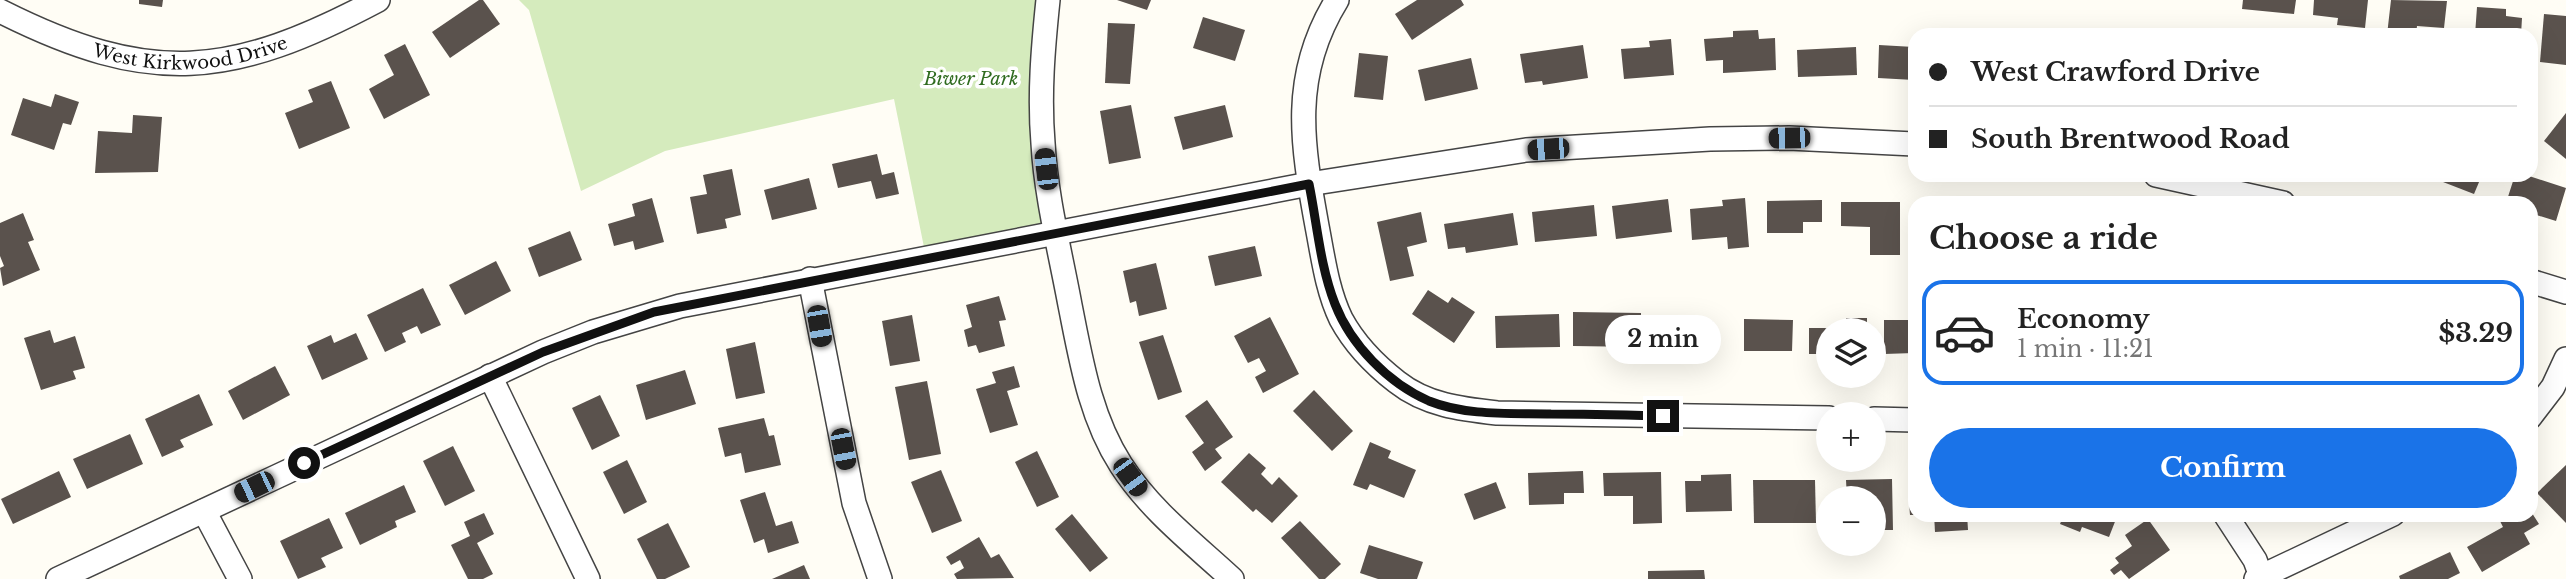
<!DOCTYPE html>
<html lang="en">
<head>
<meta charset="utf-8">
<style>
	:root { --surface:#fff; --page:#f6f6f6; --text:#222; --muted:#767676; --line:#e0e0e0; --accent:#1a73e8 }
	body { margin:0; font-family:"Libre Baskerville",serif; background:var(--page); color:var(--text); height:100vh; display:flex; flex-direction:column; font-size:26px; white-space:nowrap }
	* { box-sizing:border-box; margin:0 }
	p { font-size:23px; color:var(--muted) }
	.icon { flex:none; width:38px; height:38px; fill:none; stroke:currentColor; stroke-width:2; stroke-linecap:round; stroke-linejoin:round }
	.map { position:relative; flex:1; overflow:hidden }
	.drawer { position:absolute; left:1908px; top:196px; width:630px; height:326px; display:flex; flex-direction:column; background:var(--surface); border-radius:21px; box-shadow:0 7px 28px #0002 }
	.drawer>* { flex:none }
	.guide { position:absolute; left:1908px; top:28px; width:630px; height:154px; border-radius:21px; box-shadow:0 7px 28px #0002; display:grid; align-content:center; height:154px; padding:0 21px; background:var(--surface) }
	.buttons { position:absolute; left:1816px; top:318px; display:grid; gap:14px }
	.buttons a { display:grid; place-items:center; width:70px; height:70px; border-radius:50%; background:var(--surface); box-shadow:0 7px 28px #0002; font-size:35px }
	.end { position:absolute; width:32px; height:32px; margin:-16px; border:9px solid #111; background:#fff; box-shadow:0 0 0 4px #fff }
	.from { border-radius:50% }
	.bubble { position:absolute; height:49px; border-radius:24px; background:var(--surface); box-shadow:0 7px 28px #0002; font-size:23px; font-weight:700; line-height:49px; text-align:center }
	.car { position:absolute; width:21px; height:42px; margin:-21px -10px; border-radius:9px; box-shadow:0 0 5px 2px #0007; background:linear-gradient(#222 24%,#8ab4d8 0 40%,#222 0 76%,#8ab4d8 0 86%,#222 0) }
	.guide b { display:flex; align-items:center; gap:24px; height:66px; font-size:26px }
	.guide b+b { border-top:2px solid var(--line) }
	.guide i { width:18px; height:18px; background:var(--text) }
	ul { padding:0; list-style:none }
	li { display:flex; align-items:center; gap:21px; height:105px; margin:0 14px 10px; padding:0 7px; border:4px solid var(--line); border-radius:21px }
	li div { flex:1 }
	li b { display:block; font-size:26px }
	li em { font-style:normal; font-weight:700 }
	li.active { border-color:var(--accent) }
	li>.icon { width:63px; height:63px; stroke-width:1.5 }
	h2 { padding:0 21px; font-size:32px; line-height:84px }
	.button { display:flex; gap:14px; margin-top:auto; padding:14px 21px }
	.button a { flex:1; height:80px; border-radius:42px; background:var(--accent); color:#fff; font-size:28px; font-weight:700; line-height:80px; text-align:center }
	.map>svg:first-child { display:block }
</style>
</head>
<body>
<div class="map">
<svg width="2566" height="579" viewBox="0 0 2566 579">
	<rect width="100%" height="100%" fill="#fffdf5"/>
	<polygon fill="#d5ebbd" points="519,0 1048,0 1056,232 926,257 894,99 665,151 581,191 529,10"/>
	<g fill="#5a524d">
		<polygon points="139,0 163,0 162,7 139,4"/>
		<polygon points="479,0 483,0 500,24 450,58 432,32"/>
		<polygon points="1117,0 1151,0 1147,10"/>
		<polygon points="1417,0 1461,0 1464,5 1412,40 1395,14"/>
		<polygon points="2243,0 2296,0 2294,14 2242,9"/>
		<polygon points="2314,0 2368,0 2365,28 2337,25 2338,18 2313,15"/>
		<polygon points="2391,0 2447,1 2444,28 2417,26 2416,35 2387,35"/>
		<polygon points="2477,7 2506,9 2506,16 2522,18 2521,35 2475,35"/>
		<polygon points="2544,14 2566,16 2566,65 2540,62"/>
		<polygon points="1203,17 1245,30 1235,61 1193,48"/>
		<polygon points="1108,23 1135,24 1130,84 1105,83"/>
		<polygon points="1758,30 1759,39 1775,38 1776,70 1723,73 1723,60 1706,61 1704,39 1733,37 1733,31"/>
		<polygon points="1671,39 1674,75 1624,79 1621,49 1650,47 1649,41"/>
		<polygon points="405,44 430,95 384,119 369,89 394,75 384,55"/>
		<polygon points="1583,45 1588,78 1543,85 1542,81 1525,83 1520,54"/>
		<polygon points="1879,45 1914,47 1914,80 1878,78"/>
		<polygon points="1856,47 1857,75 1798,77 1797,50"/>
		<polygon points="1359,53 1388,56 1383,100 1354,97"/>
		<polygon points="1471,58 1478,89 1425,101 1418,70"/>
		<polygon points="331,81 350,128 299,149 285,113 313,102 308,90"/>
		<polygon points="55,94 79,102 71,125 63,123 54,150 11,135 23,98 51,107"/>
		<polygon points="1131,105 1141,158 1109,164 1100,111"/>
		<polygon points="1225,105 1233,137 1183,150 1174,117"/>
		<polygon points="2566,113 2566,159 2544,141"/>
		<polygon points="133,115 162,117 158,172 95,173 98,131 132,133"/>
		<polygon points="877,154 882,175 894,172 899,194 876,199 871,181 838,188 832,164"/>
		<polygon points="732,169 741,215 725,219 727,228 697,234 690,197 707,194 703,175"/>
		<polygon points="2425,175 2482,175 2474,194"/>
		<polygon points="2515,175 2526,175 2566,188 2556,221 2530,213 2530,203 2506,203"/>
		<polygon points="809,178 817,209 772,220 764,190"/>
		<polygon points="652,198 664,242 635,250 633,241 614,246 608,224 635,216 632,204"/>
		<polygon points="1745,198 1749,247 1728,249 1727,237 1692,240 1690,209 1723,206 1722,200"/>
		<polygon points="1668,199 1672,232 1616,239 1612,206"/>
		<polygon points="1822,200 1822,222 1803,222 1803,233 1767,233 1767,201"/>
		<polygon points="1841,202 1900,202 1900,255 1870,255 1870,227 1841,226"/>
		<polygon points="1594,205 1597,236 1535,242 1532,212"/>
		<polygon points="1421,212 1427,242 1407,247 1414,276 1390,281 1377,222"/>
		<polygon points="23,213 34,240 28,242 40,270 3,286 0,268 4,266 0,256 0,223"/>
		<polygon points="1513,213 1518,245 1466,253 1465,247 1448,249 1444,224"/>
		<polygon points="570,231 582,260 539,277 528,248"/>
		<polygon points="1255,246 1262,276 1215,286 1208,256"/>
		<polygon points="496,261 511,291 465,315 449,285"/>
		<polygon points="1156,263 1167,309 1139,316 1136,301 1130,303 1123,271"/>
		<polygon points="423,288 441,325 421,334 417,326 402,333 406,342 385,352 367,315"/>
		<polygon points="1428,290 1448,303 1452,297 1475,312 1454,343 1412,314"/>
		<polygon points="999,296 1006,320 999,321 1005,346 979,353 976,345 968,347 964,330 972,327 966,305"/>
		<polygon points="1573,312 1641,313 1641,347 1573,346"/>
		<polygon points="1559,314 1560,347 1496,348 1495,316"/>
		<polygon points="912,315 920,361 890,366 882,321"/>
		<polygon points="1270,317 1299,374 1263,393 1255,377 1266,371 1259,358 1248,363 1234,336"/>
		<polygon points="1846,318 1867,318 1867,331 1829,331 1829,354 1809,354 1809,328 1846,328"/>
		<polygon points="1744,319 1793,320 1792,351 1744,351"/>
		<polygon points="1884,320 1914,320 1914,353 1884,354"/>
		<polygon points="1671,321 1713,321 1713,350 1656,351 1656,327 1671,327"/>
		<polygon points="50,330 54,343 75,336 85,368 73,371 76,379 41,390 24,338"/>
		<polygon points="356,333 368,359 322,380 307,346 331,335 334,343"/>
		<polygon points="1163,335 1182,392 1158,400 1139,342"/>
		<polygon points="755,342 765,393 736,399 726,349"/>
		<polygon points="275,366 290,395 243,420 228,391"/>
		<polygon points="1014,366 1020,387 1007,391 1018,425 990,433 976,389 996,383 992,372"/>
		<polygon points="685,370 696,404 646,420 636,385"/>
		<polygon points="927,381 941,454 909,460 895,387"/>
		<polygon points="1314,390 1353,431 1332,451 1293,411"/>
		<polygon points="199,394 213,425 180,440 184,447 162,457 145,419"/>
		<polygon points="600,395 620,436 592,450 572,408"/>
		<polygon points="1207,400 1233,437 1215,449 1222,458 1205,471 1192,452 1204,443 1185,416"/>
		<polygon points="764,418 769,436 774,435 781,465 745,473 741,453 725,457 718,428"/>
		<polygon points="130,434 143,464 87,489 73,459"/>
		<polygon points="1370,442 1391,451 1388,458 1416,470 1404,498 1370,484 1367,490 1353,485"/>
		<polygon points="453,446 475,491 445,506 423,461"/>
		<polygon points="1037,451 1059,497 1037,507 1015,462"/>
		<polygon points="1249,453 1266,468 1261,474 1272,485 1279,477 1298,496 1272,523 1256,509 1253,512 1221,482"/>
		<polygon points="627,460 647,502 624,514 603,472"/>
		<polygon points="2566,465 2566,523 2537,493"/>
		<polygon points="941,470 962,521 932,533 911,482"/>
		<polygon points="59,471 71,497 13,524 1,499"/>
		<polygon points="1583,471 1584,493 1564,493 1564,504 1529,505 1528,473"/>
		<polygon points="1661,472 1662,523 1633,524 1633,496 1604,496 1603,473"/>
		<polygon points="1731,474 1732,511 1686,512 1685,481 1701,481 1701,475"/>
		<polygon points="1892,479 1893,530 1874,530 1874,499 1847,499 1846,480"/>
		<polygon points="1753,480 1815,480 1816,523 1754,523"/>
		<polygon points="1496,482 1506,508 1474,520 1464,494"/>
		<polygon points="404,485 416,512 395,521 397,527 360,545 345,513"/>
		<polygon points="1908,490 1914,490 1914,515 1910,515"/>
		<polygon points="765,492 776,526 792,521 799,543 768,553 764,539 754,543 740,500"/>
		<polygon points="2530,510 2539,524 2524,533 2530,544 2482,572 2467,547 2503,527 2500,521 2511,514 2530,514"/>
		<polygon points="484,513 494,534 477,543 493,574 483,579 468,579 451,545 470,536 464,522"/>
		<polygon points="1072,514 1108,558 1090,572 1055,529"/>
		<polygon points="1934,514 1967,514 1968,530 1935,532"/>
		<polygon points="2064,514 2118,514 2109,537 2082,527 2080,532 2060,524"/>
		<polygon points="329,518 343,548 321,558 326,567 298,579 280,541"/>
		<polygon points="2148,519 2170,550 2129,579 2121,570 2114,575 2110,570 2119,563 2115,558 2132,546 2125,535"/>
		<polygon points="1300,521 1341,564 1325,579 1319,579 1281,538"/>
		<polygon points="668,523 690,567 665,579 657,579 637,539"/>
		<polygon points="979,537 991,558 999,554 1014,578 957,579 954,574 964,568 960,560 951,565 946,557"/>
		<polygon points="1369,545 1423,562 1417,579 1378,579 1360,573"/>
		<polygon points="2450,552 2460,573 2448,579 2400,579 2399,576"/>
		<polygon points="804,565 810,579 772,579"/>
		<polygon points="1704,570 1705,579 1648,579 1648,571"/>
	</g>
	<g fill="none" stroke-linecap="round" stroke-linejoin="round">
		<g stroke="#444" stroke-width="26">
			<g id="minor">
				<path d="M1048,0c-5,48 -9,95 -5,143 3,54 17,108 27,162 11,55 20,112 51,160 29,45 72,78 111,114"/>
				<path d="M1337,0c-47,76 -35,144 -20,226 6,31 10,64 24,93 13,24 34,46 56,63 29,23 64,27 100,31l332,5"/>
				<path id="s1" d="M0,11c151,76 231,67 378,-11"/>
				<polyline points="2156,175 2283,203"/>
				<polyline points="810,279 854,503 880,579"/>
				<polyline points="2530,281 2566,292"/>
				<polyline points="490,376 588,579"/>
				<polyline points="2530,417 2553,387 2566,359"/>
				<polyline points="1874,419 1914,420"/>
				<polyline points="204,511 240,579"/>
				<polyline points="2225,514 2255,560 2262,579"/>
				<polyline points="58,579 543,352 593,332 680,306 1309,184 1526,150 1710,139 1789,138 1914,144"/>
				<polyline points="2256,579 2393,514"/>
			</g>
		</g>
		<use href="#minor" stroke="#fff" stroke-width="23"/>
	</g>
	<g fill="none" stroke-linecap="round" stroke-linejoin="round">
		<path stroke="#111" stroke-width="9" d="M304,463l239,-111 111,-40 655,-128c8,39 11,82 26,120 16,41 53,79 94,97 37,15 82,12 122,13 37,0 74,1 112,2"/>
	</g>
	<g text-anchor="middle" stroke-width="7" stroke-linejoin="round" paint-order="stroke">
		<g font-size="18" fill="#111" stroke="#fff">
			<text dy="6" stroke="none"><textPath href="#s1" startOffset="200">West Kirkwood Drive</textPath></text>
		</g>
		<g font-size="18" font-style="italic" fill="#2f6b1f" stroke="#fff">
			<text x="971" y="85">Biwer Park</text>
		</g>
	</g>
</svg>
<div class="buttons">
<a><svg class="icon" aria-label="layers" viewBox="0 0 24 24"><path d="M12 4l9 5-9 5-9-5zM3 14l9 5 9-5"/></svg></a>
<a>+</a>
<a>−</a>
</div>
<i class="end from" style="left:304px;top:463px"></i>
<i class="end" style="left:1663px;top:416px"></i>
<div class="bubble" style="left:1605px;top:315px;width:116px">2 min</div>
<i class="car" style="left:1789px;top:138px;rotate:269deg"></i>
<i class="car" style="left:1548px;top:149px;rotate:266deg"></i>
<i class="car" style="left:1046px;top:169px;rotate:353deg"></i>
<i class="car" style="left:819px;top:326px;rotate:170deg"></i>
<i class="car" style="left:843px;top:449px;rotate:169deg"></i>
<i class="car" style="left:1130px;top:477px;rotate:144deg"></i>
<i class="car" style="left:254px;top:487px;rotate:244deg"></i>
<div class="guide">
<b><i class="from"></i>West Crawford Drive</b>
<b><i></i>South Brentwood Road</b>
</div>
<section class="drawer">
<h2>Choose a ride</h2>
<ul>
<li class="active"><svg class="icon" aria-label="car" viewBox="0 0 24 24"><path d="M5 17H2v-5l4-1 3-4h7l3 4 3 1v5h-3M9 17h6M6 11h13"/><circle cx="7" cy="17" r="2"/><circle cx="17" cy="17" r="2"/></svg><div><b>Economy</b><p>1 min · 11:21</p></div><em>$3.29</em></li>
</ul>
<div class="button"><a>Confirm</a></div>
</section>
</div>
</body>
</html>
